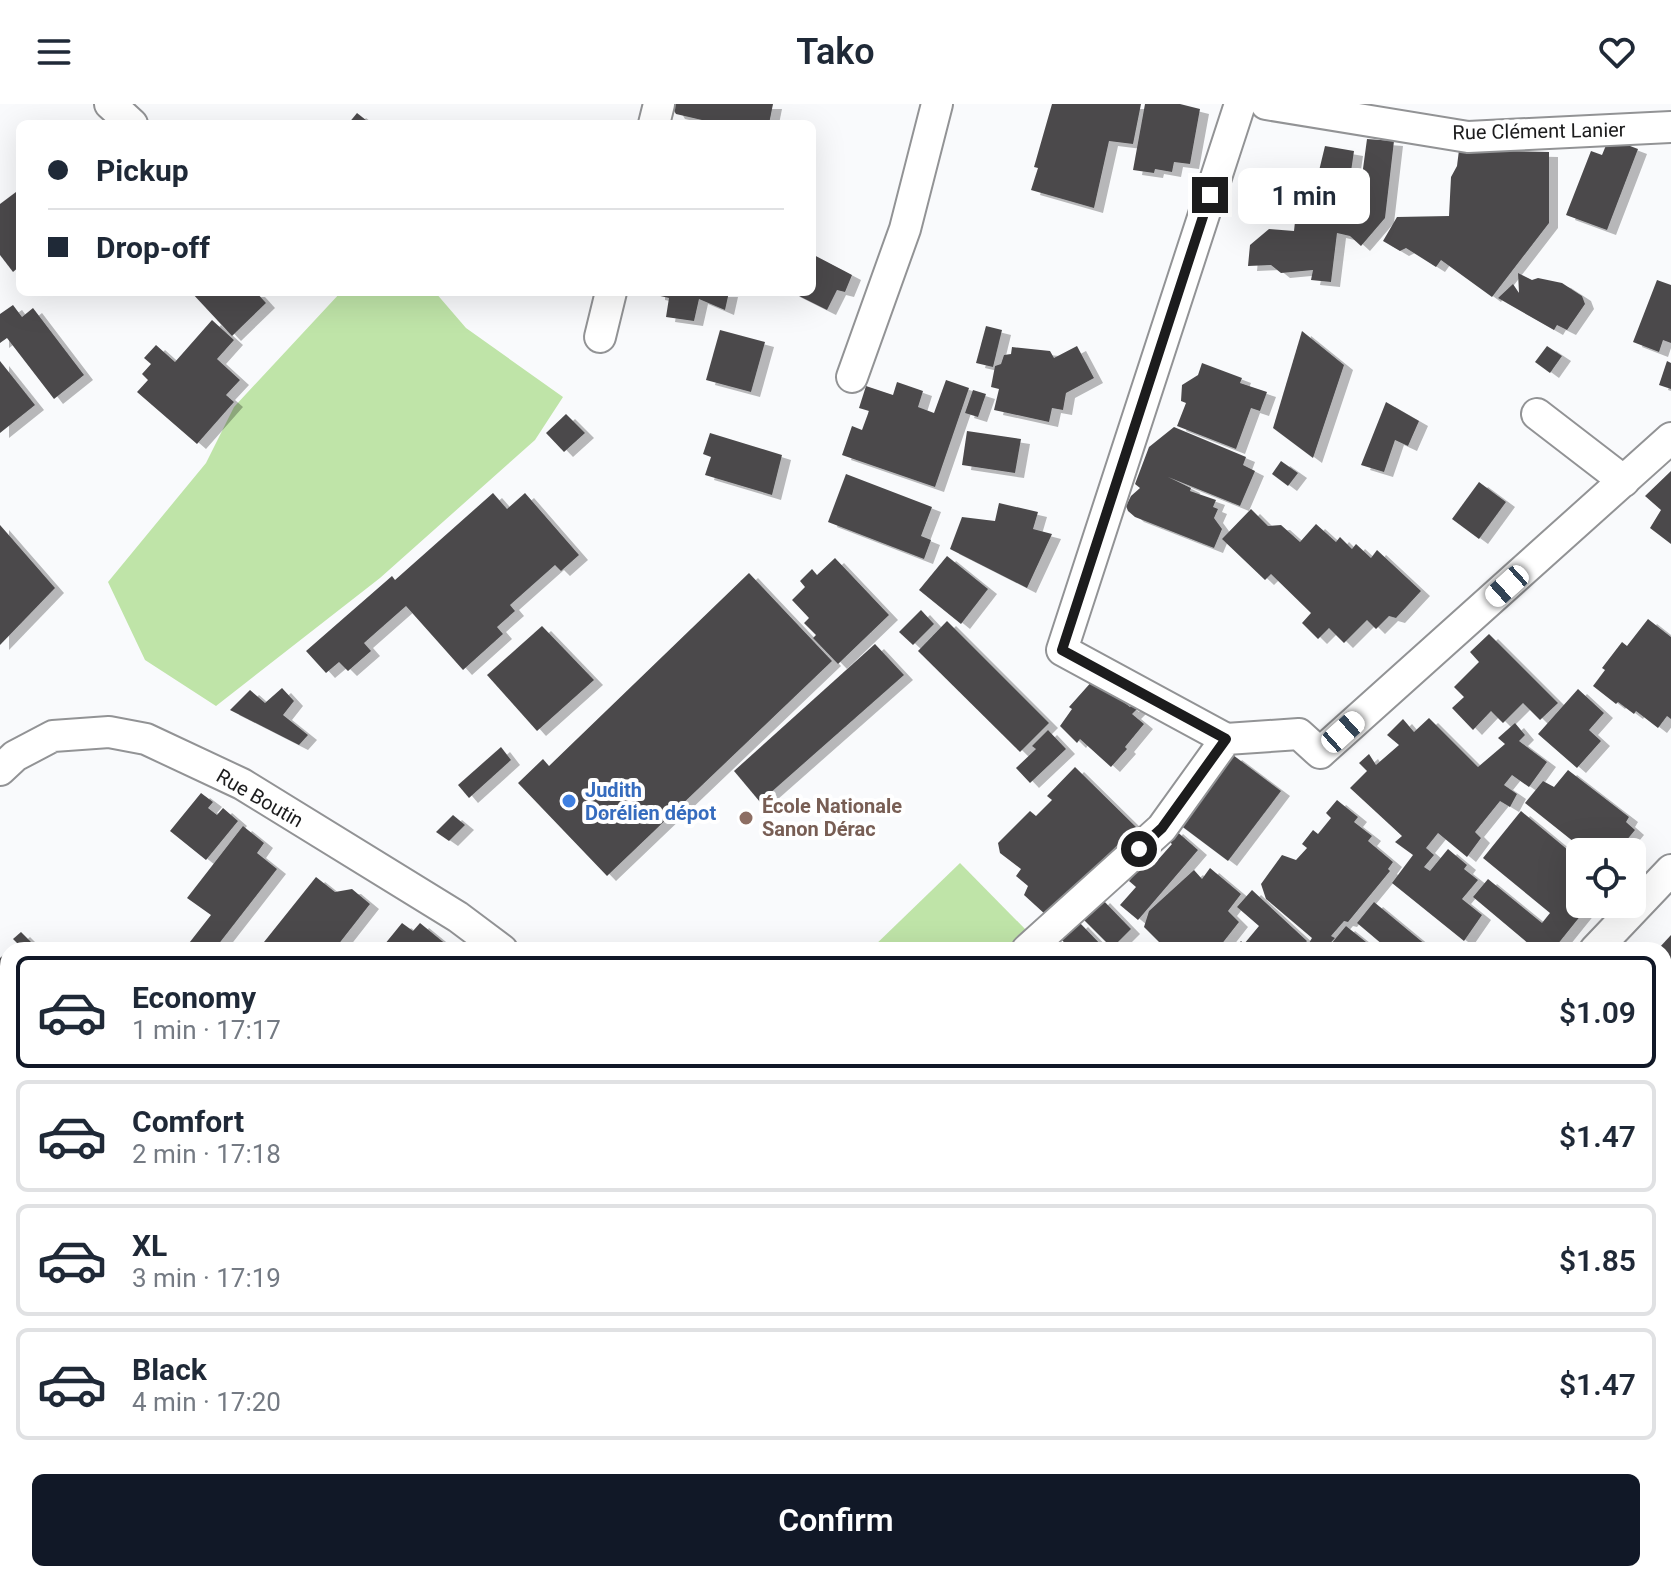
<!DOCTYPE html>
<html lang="en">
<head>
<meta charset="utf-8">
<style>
	:root { --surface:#fff; --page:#f2f2f3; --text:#1f2937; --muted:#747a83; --line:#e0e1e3; --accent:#111827 }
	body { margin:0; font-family:Roboto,sans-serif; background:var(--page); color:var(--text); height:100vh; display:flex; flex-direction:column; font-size:30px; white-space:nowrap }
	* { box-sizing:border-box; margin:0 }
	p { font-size:26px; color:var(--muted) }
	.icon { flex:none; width:44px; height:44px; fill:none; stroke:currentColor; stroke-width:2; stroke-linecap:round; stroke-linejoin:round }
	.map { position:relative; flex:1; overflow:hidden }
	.panel { position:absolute; left:0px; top:838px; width:1672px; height:640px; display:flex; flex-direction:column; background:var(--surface); border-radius:24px 24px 0 0; box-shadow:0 8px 32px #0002 }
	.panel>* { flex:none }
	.guide { position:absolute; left:16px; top:16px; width:800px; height:176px; border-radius:12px; box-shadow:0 8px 32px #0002; display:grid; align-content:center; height:176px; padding:0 32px; background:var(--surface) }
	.buttons { position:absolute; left:1566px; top:734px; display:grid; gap:16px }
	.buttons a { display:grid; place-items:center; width:80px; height:80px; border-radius:12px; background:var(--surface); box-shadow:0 8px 32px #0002; font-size:40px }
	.end { position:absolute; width:36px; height:36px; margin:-18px; border:10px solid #1c1c1d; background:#fff; box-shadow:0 0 0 4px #fff }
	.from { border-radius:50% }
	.bubble { position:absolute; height:56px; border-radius:12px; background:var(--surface); box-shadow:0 8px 32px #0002; font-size:26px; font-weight:600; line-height:56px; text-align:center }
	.car { position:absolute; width:24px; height:48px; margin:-24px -12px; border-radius:10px; box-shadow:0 0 6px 2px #0007; background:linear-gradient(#fff 24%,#345 0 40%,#fff 0 76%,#345 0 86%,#fff 0) }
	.guide b { display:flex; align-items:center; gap:28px; height:76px; font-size:30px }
	.guide b+b { border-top:2px solid var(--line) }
	.guide i { width:20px; height:20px; background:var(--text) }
	ul { padding:14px 0 0; list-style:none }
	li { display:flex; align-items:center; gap:24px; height:112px; margin:0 16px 12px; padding:0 16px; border:4px solid var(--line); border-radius:12px }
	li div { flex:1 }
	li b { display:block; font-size:30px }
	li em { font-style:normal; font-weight:600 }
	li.current { border-color:var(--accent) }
	li>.icon { width:72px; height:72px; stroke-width:1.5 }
	.action { display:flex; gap:16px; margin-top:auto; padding:16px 32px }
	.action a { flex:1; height:92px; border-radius:12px; background:var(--accent); color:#fff; font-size:32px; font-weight:600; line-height:92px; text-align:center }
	header { display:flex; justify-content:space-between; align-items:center; height:104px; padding:0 32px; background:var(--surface); font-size:36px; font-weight:600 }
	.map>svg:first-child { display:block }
</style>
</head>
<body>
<header><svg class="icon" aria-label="menu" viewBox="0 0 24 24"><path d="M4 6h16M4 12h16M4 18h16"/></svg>Tako<svg class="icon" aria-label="heart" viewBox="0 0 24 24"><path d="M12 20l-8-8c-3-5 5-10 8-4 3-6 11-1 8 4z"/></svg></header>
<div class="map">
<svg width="1671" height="1478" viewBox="0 0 1671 1478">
	<defs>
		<filter id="shadow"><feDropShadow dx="9" dy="5" stdDeviation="0" flood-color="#0004"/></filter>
	</defs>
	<rect width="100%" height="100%" fill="#f9fafc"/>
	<g fill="#bfe4a8">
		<polygon points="341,188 435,188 466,224 563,293 535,336 380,474 216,602 145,556 108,478 206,359 234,303"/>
		<polygon points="960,759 1026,826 1005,846 870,846"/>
		<polygon points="8,923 8,1470 70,1470 61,1478 0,1478 0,930"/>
		<polygon points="207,1470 543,1470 531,1478 214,1478"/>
		<polygon points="590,1470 697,1470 690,1478 602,1478"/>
	</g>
	<g fill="#4c4a4c" filter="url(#shadow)">
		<polygon points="670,0 773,0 769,20 719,20 676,10"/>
		<polygon points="1052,0 1141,0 1133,40 1109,37 1094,104 1031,86 1038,64 1034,63"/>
		<polygon points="1145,0 1180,0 1200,5 1190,60 1174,58 1172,68 1155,65 1154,69 1133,66"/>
		<polygon points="357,9 371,20 348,20"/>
		<polygon points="1609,34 1638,45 1607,126 1566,111 1591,47 1602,51"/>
		<polygon points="1367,35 1394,37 1385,114 1361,142 1350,132 1337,129 1331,178 1311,176 1313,166 1281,169 1271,161 1248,162 1250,141 1269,125 1294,127 1300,70 1318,71 1325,42 1354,47 1346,102 1358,102"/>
		<polygon points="1459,46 1549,48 1549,119 1492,193 1441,156 1436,163 1406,144 1400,147 1383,137 1397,113 1449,112 1451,73 1457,62"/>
		<polygon points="16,88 20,93 20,162 13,168 0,151 0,100"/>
		<polygon points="812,150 852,171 845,188 837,186 827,206 791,188 812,188"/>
		<polygon points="1518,169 1532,176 1538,174 1562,179 1582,192 1585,200 1567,226 1557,221 1554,226 1498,194 1513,180 1519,189"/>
		<polygon points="1657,176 1671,181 1671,239 1663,236 1659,248 1633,238"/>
		<polygon points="191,188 256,188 266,199 232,232"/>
		<polygon points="656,188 729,188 725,206 699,195 694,217 666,213 669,194 656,191"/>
		<polygon points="13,201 22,213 33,204 84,271 54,295 7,234 0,239 0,210"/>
		<polygon points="212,216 234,236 217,255 240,276 226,291 234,298 197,340 137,288 148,276 142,270 151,260 144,254 156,241 175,258"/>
		<polygon points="986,222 1002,226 993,263 976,259"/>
		<polygon points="720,226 765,238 751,288 706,276"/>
		<polygon points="1302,227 1344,261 1313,354 1273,324"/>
		<polygon points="1077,242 1094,274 1066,289 1063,306 1052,304 1049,318 994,306 999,285 991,283 995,262 1001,260 1004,251 1011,250 1012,243 1050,247 1054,254"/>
		<polygon points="1547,242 1562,252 1550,269 1535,258"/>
		<polygon points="0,257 35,301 0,329"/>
		<polygon points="1667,257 1671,259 1671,285 1659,281"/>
		<polygon points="1202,259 1242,274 1240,279 1267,288 1260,307 1251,304 1236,345 1177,322 1186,299 1181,297 1182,281 1198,271"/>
		<polygon points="946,276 969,284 935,383 842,351 852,322 862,326 869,307 859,304 866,282 893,291 897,278 923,287 918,303 934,309"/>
		<polygon points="973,286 986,290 978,313 965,309"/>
		<polygon points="1386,298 1419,317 1408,342 1395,336 1384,368 1361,361"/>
		<polygon points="566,310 585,329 564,348 546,329"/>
		<polygon points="1174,323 1246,353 1243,361 1255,367 1240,402 1168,373 1191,384 1190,387 1216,396 1213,403 1218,405 1214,414 1222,425 1214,444 1135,413 1128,407 1126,402 1131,392 1140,384 1135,380 1149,343"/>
		<polygon points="967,327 1021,335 1015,369 962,361"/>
		<polygon points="710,329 782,351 772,391 705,371 711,353 703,350"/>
		<polygon points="1281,357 1298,369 1288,382 1272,370"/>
		<polygon points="1671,367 1671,440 1650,424 1661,406 1645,392"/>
		<polygon points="846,370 932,403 921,432 931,436 924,455 828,418"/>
		<polygon points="1479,378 1506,398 1479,435 1452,415"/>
		<polygon points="493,389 507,405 525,389 579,451 561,467 555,461 510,501 515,507 497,523 503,530 463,566 406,502 364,539 371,547 348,567 339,558 326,569 306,547 392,472 395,476"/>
		<polygon points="999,399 1038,408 1033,425 1052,430 1027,484 950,445 962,413 995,417"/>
		<polygon points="1251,405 1268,422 1281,421 1300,438 1316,420 1336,438 1340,433 1352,445 1356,440 1371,454 1377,446 1421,487 1396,514 1389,512 1376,525 1367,516 1344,539 1329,524 1318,535 1302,519 1311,509 1271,470 1265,476 1222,435"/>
		<polygon points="0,421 55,484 0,541"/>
		<polygon points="947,452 988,485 961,520 919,486"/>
		<polygon points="835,454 889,511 838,560 813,534 816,531 804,519 809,514 792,496 805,483 800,477 812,465 817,471"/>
		<polygon points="749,469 832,557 607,772 518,679 543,655 549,662"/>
		<polygon points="921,506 934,520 913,541 899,528"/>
		<polygon points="1648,515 1671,533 1671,615 1667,612 1658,624 1636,607 1634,610 1618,598 1616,600 1593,582 1605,566 1602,564 1622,538 1627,542"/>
		<polygon points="947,517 1049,619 1020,648 918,547"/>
		<polygon points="542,522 594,576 537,627 487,571"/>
		<polygon points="1489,530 1558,599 1540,616 1523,599 1503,619 1491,607 1473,626 1452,604 1464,593 1454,583 1479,558 1470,548"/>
		<polygon points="875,540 904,571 760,698 734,667"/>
		<polygon points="1094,575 1130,603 1133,600 1138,604 1132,610 1144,620 1125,643 1127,645 1111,663 1080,635 1077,639 1060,622 1072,605 1069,603"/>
		<polygon points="282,584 294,597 283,611 308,631 299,641 230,606 250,586 265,599"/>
		<polygon points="1578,585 1604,609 1589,626 1601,637 1577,664 1538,630"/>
		<polygon points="1429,614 1478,663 1505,640 1498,634 1515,619 1525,631 1519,637 1547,658 1529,683 1512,671 1504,681 1517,690 1510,703 1500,697 1475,728 1481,734 1467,753 1438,729 1426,744 1434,751 1424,763 1430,767 1448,745 1467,761 1464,765 1478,776 1462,795 1482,811 1464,837 1392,779 1413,751 1395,738 1402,732 1350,684 1367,667 1359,659 1369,650 1376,661 1399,641 1387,631 1403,615 1414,628"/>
		<polygon points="1048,626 1066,645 1030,679 1016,664 1036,645 1032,642"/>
		<polygon points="501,643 511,656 469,694 458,681"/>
		<polygon points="1233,651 1281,687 1228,757 1180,721"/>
		<polygon points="1075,663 1136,723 1046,811 1024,791 1028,782 1016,772 1021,765 1000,749 998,739 1030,707 1036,712 1052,696 1047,692"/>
		<polygon points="1568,666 1629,713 1626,718 1635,726 1617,748 1591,748 1587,744 1584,746 1525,699 1543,677 1554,683"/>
		<polygon points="201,689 213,698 208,704 217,711 223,704 238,717 206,756 170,727"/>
		<polygon points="1337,696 1358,713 1354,718 1372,732 1368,737 1393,758 1388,765 1390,767 1348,818 1344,817 1331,832 1335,834 1324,846 1312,846 1307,842 1312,834 1266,795 1261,780 1282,751 1296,756 1307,744 1302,740 1313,726 1318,730 1331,714 1326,709"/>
		<polygon points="1521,707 1580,756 1580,800 1590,800 1553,846 1536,846 1473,793 1488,775 1542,819 1550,809 1483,754"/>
		<polygon points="453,711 465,721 449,737 436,728"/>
		<polygon points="243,722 264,739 257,749 277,765 214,846 189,846 186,843 211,811 187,794"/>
		<polygon points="1174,725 1198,746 1138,816 1120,801 1136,783 1129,777 1150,753 1156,758 1172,740 1166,735"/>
		<polygon points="1210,764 1241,790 1228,807 1239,818 1217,846 1209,840 1204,846 1154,846 1160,839 1144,823 1149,807 1194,766 1202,775"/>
		<polygon points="316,773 335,788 352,785 370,800 334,846 273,846 264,838"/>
		<polygon points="1252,786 1307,837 1300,846 1233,846 1241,837 1244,840 1259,822 1237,803"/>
		<polygon points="1101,794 1131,825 1112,844 1082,814"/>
		<polygon points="1374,798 1432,846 1389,846 1357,819"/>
		<polygon points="1079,818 1106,846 1071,846 1061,835"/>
		<polygon points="402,819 413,827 420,819 453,846 380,846"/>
		<polygon points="1346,822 1376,846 1326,846"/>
		<polygon points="21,828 31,838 23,845 13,835"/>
		<polygon points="1671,831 1671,856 1659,844"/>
		<polygon points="8,847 8,873 0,865 0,854"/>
		<polygon points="1664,1003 1671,1010 1671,1028 1664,1035"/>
		<polygon points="1671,1033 1671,1105 1664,1101 1664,1040"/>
		<polygon points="1664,1179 1671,1185 1671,1266 1664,1260"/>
		<polygon points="1671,1331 1671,1390 1664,1384 1664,1341"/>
		<polygon points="1664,1426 1671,1431 1671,1476 1657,1478 1647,1470 1664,1470"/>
		<polygon points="360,1470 467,1470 458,1478 368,1478"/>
		<polygon points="564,1470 587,1470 598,1478 553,1478"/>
		<polygon points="717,1470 762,1470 755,1478 710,1478"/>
		<polygon points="810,1470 887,1470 897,1478 810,1478 806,1475"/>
		<polygon points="1045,1470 1137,1470 1140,1473 1135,1478 1041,1478 1039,1476"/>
		<polygon points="1368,1470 1457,1470 1464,1476 1463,1478 1378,1478"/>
	</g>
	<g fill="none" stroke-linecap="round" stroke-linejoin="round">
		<g stroke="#929395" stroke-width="34">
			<g id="minor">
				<polyline points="110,0 132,20"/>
				<polyline points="1266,0 1468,33 1671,23"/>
				<polyline points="654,20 659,0"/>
				<polyline points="600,233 611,188"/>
				<polyline points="852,273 905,125 937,0"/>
				<polyline points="1537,310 1624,377"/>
				<polyline points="1226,635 1062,546 1240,0"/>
				<polyline points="0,666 15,652 53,632 109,628 146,635 242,680 458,813 502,846"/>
				<polyline points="1027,846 1162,724 1226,635 1299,630 1320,649 1671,334"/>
				<polyline points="1595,846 1671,766"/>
				<polyline points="1664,1148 1671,1153"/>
				<polyline points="1664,1296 1671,1288"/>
				<polyline points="188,1470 195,1478"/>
				<polyline points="85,1478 94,1470"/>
				<polyline points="524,1478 532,1470"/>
				<polyline points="992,1478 1001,1470"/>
				<polyline points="1264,1478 1272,1470"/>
				<polyline points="1504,1478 1511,1470"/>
			</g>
		</g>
		<use href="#minor" stroke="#fff" stroke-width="30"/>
	</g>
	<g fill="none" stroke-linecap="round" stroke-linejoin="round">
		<polyline stroke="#1c1c1d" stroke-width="10" points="1139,745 1162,724 1226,635 1062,546 1210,91"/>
	</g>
	<circle fill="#3f7fe0" stroke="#fff" stroke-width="3" cx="569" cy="697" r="8"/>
	<circle fill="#8d6e63" stroke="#fff" stroke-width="3" cx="746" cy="714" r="8"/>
	<g text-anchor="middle" stroke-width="8" stroke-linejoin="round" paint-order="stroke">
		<g font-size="20" fill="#1c1c1d" stroke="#fff">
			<text transform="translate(1539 27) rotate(-1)" y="7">Rue Clément Lanier</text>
			<text transform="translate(260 694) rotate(30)" y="7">Rue Boutin</text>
		</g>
		<g font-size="20" font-weight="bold" fill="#366cbe" stroke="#fff" text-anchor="start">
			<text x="585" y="693">Judith<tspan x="585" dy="23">Dorélien dépot</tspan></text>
		</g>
		<g font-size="20" font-weight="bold" fill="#785e54" stroke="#fff" text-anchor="start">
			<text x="762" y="709">École Nationale<tspan x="762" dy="23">Sanon Dérac</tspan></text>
		</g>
	</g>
</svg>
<div class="buttons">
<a><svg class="icon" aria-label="locate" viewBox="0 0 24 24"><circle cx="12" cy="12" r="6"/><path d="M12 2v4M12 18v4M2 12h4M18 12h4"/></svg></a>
</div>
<i class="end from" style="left:1139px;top:745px"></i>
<i class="end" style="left:1210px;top:91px"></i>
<div class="bubble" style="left:1238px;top:64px;width:132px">1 min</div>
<i class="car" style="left:1507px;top:482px;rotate:228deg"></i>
<i class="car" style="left:1343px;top:628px;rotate:48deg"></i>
<div class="guide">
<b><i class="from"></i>Pickup</b>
<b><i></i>Drop-off</b>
</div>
<section class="panel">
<ul>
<li class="current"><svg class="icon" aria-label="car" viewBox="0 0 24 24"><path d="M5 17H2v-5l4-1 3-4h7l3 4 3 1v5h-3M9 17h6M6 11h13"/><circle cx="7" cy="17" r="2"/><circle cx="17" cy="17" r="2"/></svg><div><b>Economy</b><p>1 min · 17:17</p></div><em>$1.09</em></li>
<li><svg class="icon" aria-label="car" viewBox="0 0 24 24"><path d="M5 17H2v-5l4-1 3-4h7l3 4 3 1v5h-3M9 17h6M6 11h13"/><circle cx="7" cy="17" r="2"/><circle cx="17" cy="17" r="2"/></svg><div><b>Comfort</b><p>2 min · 17:18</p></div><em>$1.47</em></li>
<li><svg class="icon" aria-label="car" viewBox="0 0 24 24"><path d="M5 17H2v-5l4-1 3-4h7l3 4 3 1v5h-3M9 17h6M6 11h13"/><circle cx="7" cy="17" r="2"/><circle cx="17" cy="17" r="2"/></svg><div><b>XL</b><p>3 min · 17:19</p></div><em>$1.85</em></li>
<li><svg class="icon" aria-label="car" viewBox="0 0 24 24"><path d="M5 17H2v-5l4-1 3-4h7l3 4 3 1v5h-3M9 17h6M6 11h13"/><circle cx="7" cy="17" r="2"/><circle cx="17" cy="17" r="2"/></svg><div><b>Black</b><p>4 min · 17:20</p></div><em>$1.47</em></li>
</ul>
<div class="action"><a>Confirm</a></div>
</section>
</div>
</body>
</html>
